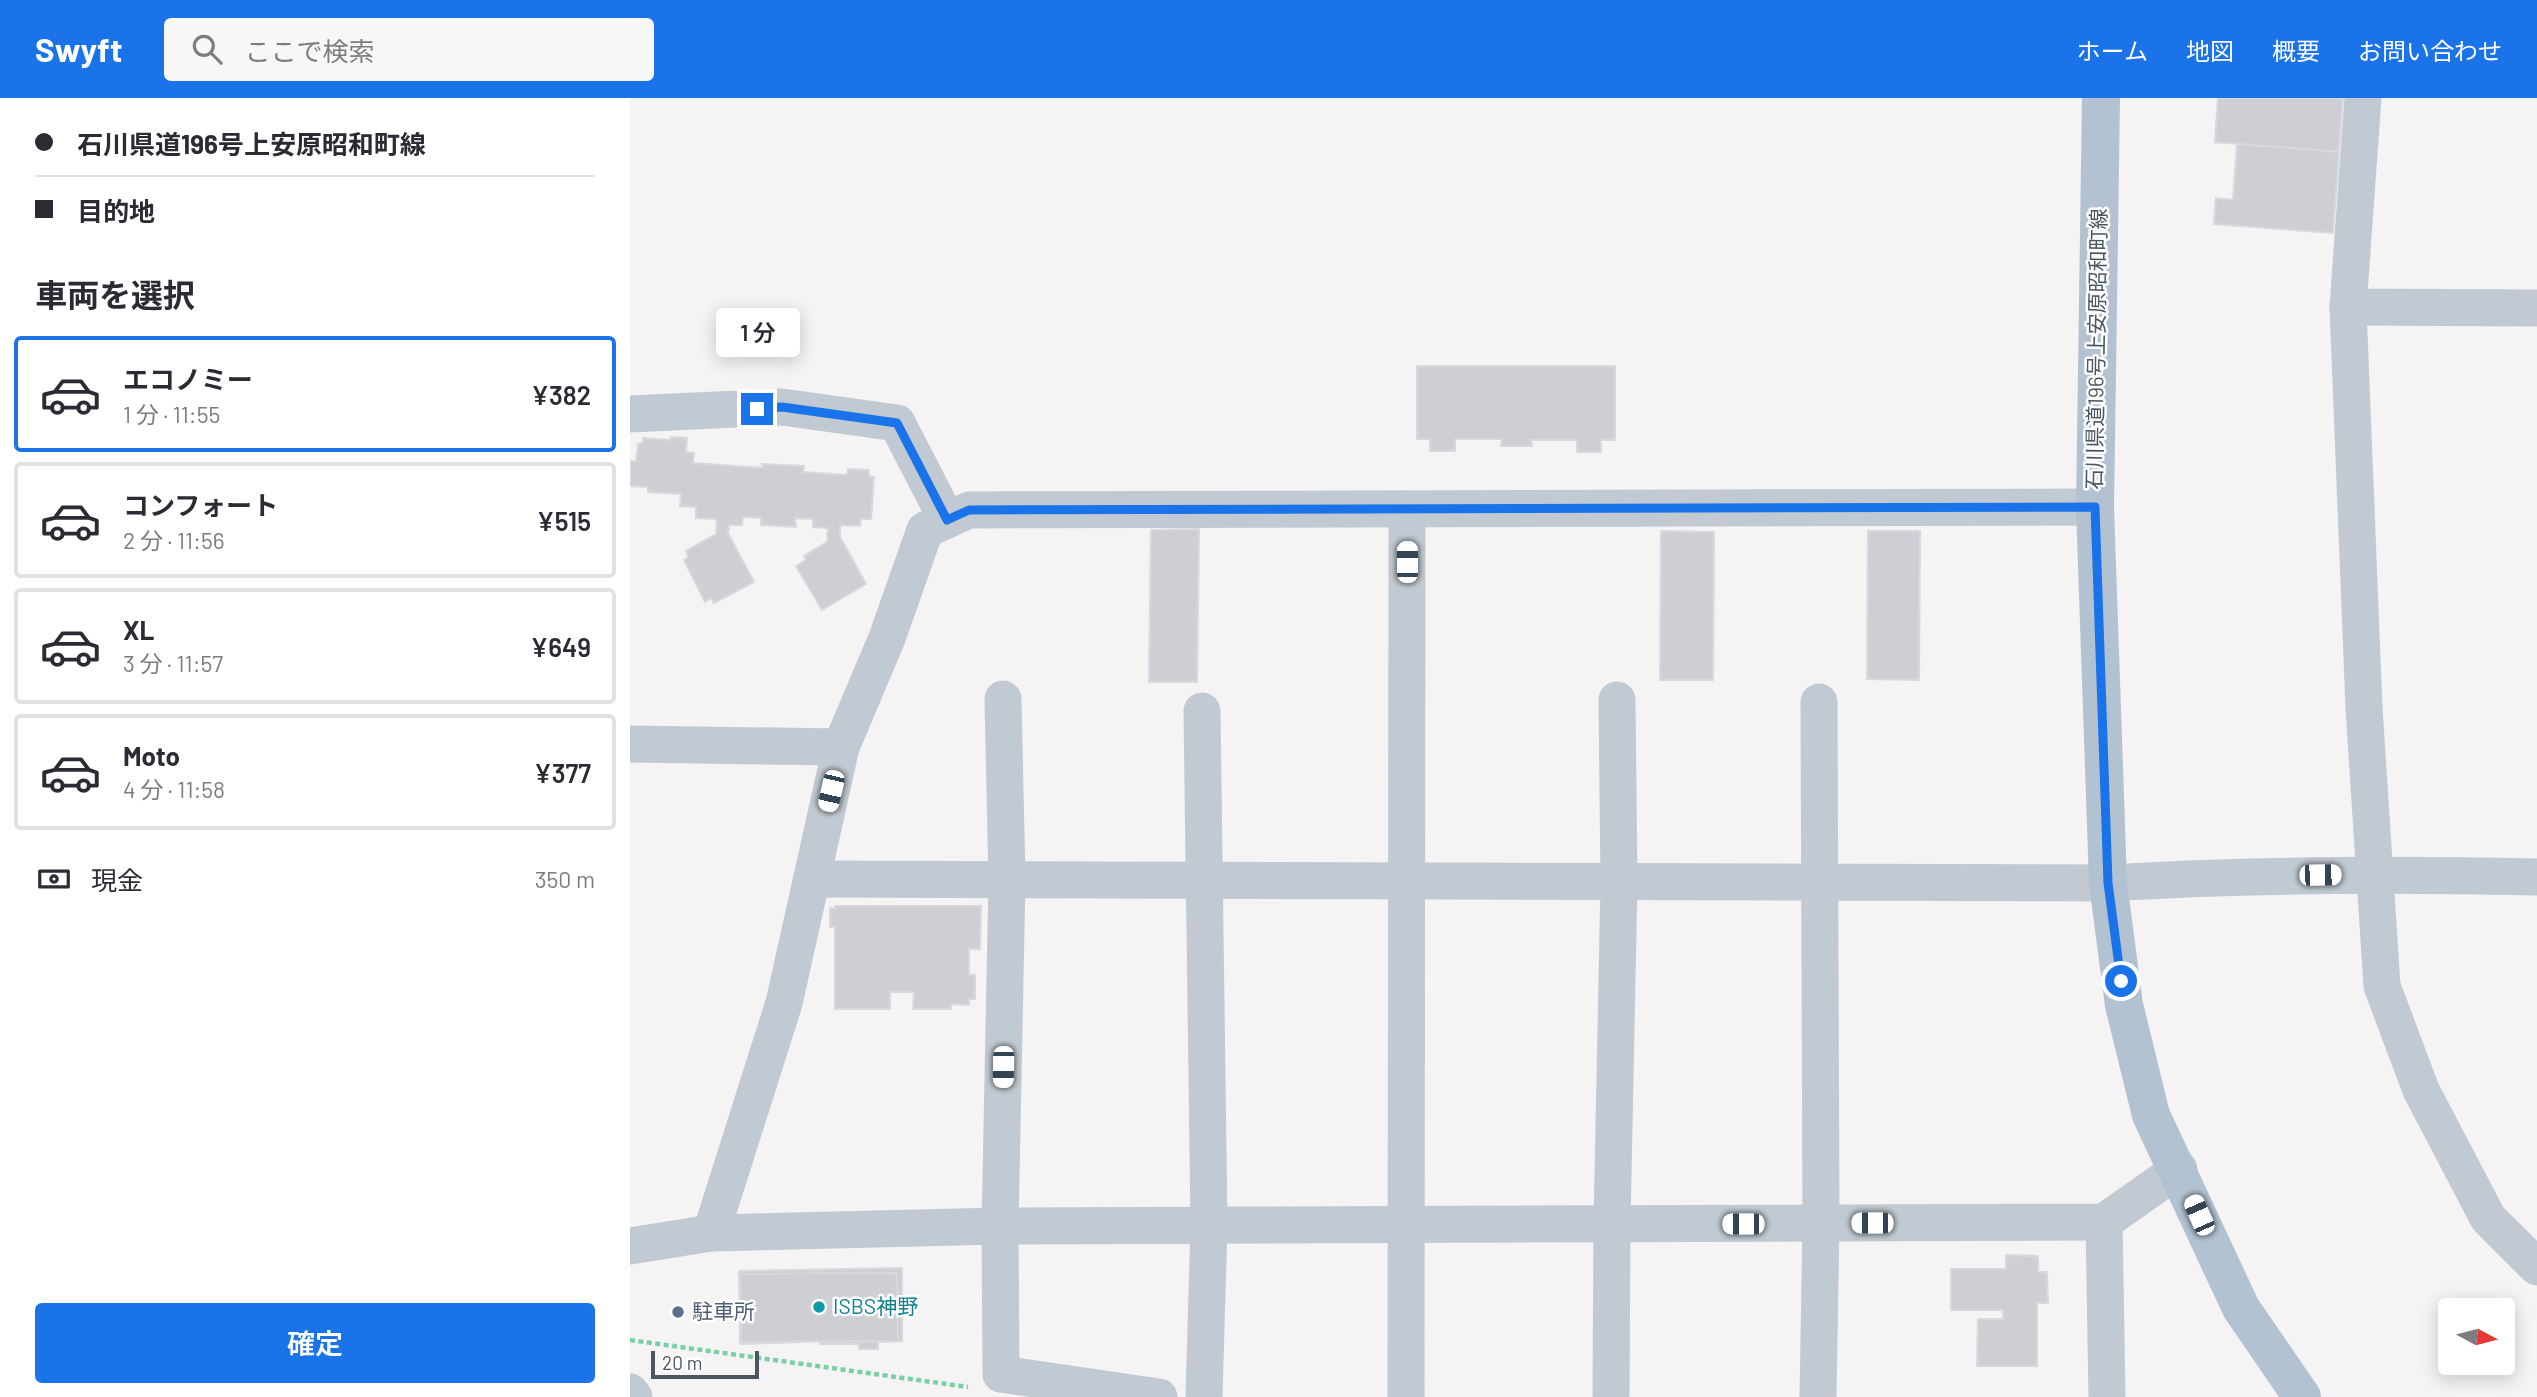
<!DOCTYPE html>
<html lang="ja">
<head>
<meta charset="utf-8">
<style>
	:root { --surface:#fff; --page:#f7f7f7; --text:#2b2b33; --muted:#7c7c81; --line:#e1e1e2; --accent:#1a73e8 }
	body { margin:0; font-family:Barlow,"Noto Sans JP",sans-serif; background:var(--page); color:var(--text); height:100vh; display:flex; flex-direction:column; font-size:26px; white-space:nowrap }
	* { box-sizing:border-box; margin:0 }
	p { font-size:23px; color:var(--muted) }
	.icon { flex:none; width:38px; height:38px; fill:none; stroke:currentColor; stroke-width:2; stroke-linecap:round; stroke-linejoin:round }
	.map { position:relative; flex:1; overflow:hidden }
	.sheet { display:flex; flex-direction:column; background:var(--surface); width:630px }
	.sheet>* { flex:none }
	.hud { display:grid; align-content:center; height:154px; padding:0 35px; background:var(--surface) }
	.needle { width:46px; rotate:97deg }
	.buttons { position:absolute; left:1808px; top:1200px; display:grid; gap:14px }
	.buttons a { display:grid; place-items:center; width:77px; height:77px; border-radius:7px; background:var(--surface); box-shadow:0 4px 18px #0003; font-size:35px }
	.scale { position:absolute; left:21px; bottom:18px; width:108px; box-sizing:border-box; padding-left:7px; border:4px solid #4a5661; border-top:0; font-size:19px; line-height:24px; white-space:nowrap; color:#4a5661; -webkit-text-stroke:5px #fff; paint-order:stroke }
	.end { position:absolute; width:32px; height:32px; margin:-16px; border:9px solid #1a73e8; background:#fff; box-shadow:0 0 0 4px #fff }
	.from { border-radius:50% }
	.bubble { position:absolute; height:49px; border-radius:7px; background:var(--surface); box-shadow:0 4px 18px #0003; font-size:23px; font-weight:600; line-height:49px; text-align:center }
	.car { position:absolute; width:21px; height:42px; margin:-21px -10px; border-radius:9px; box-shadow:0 0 5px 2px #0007; background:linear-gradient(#fff 24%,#345 0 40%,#fff 0 76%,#345 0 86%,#fff 0) }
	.hud b { display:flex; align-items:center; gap:24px; height:66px; font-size:26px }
	.hud b+b { border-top:2px solid var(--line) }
	.hud i { width:18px; height:18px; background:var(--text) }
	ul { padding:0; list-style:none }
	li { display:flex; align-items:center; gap:21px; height:116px; margin:0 14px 10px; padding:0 21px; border:4px solid var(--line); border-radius:7px }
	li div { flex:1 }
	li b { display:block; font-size:26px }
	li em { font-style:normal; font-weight:600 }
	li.on { border-color:var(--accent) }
	li>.icon { width:63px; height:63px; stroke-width:1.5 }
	h2 { padding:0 35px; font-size:32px; line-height:84px }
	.pay { display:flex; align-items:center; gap:18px; height:77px; padding:0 35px; font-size:26px }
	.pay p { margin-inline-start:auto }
	.action { display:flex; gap:14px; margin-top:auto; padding:14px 35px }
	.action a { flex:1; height:80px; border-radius:7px; background:var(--accent); color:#fff; font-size:28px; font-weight:600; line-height:80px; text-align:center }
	header { display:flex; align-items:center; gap:42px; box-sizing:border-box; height:98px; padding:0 35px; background:var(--accent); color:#fff }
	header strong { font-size:33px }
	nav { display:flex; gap:38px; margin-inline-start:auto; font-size:24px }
	.search { width:490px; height:63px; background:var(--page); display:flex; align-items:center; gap:18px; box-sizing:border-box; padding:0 24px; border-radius:7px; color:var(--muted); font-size:26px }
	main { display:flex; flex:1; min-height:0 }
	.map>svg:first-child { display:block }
</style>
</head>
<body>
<header>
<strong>Swyft</strong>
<div class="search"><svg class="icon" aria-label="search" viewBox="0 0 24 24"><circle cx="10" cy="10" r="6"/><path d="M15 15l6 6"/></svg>ここで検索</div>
<nav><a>ホーム</a><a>地図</a><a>概要</a><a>お問い合わせ</a></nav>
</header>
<main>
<section class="sheet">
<div class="hud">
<b><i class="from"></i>石川県道196号上安原昭和町線</b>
<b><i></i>目的地</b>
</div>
<h2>車両を選択</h2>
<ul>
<li class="on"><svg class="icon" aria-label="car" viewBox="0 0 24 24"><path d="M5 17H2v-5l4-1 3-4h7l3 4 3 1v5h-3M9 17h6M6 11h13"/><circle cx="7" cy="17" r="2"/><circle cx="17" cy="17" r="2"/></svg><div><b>エコノミー</b><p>1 分 · 11:55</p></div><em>¥382</em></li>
<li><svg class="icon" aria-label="car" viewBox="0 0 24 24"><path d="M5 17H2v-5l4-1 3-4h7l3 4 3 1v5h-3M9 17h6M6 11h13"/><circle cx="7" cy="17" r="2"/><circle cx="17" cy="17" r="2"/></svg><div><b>コンフォート</b><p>2 分 · 11:56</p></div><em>¥515</em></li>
<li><svg class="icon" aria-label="car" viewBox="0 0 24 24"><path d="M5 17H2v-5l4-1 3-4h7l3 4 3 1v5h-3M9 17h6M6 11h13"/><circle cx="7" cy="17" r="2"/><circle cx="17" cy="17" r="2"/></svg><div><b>XL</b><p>3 分 · 11:57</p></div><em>¥649</em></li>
<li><svg class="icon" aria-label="car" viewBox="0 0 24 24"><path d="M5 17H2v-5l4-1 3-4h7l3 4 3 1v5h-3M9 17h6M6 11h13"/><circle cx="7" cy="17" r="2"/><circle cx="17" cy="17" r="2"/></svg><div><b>Moto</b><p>4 分 · 11:58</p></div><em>¥377</em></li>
</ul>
<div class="pay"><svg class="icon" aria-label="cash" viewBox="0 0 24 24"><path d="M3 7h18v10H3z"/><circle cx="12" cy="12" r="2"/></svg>現金<p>350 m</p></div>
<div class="action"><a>確定</a></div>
</section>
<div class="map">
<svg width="1907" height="1299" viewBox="0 0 1907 1299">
	<rect width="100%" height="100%" fill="#f5f3f3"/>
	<g fill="#cdcfd5" stroke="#d7d9de" stroke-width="2">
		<polygon points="1588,0 1713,0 1709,54 1585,44"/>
		<polygon points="1607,46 1709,54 1703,135 1584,126 1586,100 1603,102"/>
		<polygon points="787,268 985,268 985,342 971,342 971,354 947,354 947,342 901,342 902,348 871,348 872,341 825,341 825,353 800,353 800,341 787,341"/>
		<polygon points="41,339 57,340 56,354 64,355 63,365 133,370 132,366 174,368 173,374 217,377 218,371 239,372 239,378 244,379 241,421 231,421 230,428 210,427 210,439 236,486 192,512 166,468 176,462 174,458 197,444 198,430 183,429 183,421 165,420 166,429 131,427 131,420 113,419 112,427 99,427 98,435 124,484 84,505 81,500 75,504 54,462 58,459 56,453 86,436 87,421 66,420 66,409 50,408 51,396 18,394 18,389 0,388 0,363 6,363 8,346 13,345 13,340 40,342"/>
		<polygon points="569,431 567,584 519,584 521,432"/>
		<polygon points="1031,433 1084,434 1083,582 1030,582"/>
		<polygon points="1238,433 1290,433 1289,582 1237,581"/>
		<polygon points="205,808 351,808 350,851 339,851 339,877 345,877 345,901 339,901 339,907 321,906 321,911 283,911 284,894 260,894 260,911 205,911 205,829 200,829 200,810 205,811"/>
		<polygon points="1376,1157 1408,1158 1408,1174 1417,1174 1418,1205 1407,1205 1407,1268 1347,1268 1348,1221 1373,1221 1373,1212 1321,1212 1321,1171 1376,1171"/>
		<polygon points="272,1170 272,1243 248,1244 248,1251 229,1251 229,1246 190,1246 189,1237 171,1236 171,1244 110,1246 109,1173"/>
		<polygon points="267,1175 268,1243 111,1244 110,1176"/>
	</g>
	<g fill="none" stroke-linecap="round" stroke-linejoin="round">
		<polyline stroke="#7ad0a6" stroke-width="4.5" stroke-dasharray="5 3.5" stroke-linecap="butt" points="0,1242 338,1289"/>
		<g stroke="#c1cad2" stroke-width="37">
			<polyline points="1733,0 1718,209 1907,210"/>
			<polyline points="1718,209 1734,610 1752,888 1791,992 1858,1120 1907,1169"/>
			<polyline points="0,316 152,309 267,325 317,422"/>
			<polyline points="373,601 377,782 370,1128 371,1276 529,1299"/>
			<polyline points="572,613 579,1127 574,1299"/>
			<polyline points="0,646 211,649 257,540 295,432 339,412 1465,409"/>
			<path d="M182,781l1296,4c143,-9 286,-9 429,-6"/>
			<polyline points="1474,1124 1477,1299"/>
			<polyline points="81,1135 154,905 211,649"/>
			<polyline points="0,1148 81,1135 370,1128 1474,1124 1549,1071"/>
			<polyline points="0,1294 4,1299"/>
			<polyline points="776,1299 777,411"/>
			<polyline points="981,1299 982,1126 989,784 987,602"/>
			<polyline points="1188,1299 1191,1125 1189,604"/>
		</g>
		<polyline stroke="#b3c2d1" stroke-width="38" points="1471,0 1465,409 1478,785 1494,907 1521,1017 1611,1210 1672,1299"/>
	</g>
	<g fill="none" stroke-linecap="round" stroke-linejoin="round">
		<polyline stroke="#1a73e8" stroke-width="9" points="127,311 152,309 267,325 317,422 339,412 1465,409 1478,785 1491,883"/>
	</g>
	<circle fill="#0f9aa8" stroke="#fff" stroke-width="2.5" cx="189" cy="1209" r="7"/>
	<circle fill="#5c6f8a" stroke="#fff" stroke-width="2.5" cx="48" cy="1214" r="7"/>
	<g text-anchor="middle" stroke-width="5" stroke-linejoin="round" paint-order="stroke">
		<g font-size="21" fill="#4a5661" stroke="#fff">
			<text transform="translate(1467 251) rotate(-89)" y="7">石川県道196号上安原昭和町線</text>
		</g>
		<g font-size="21" fill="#0d838f" stroke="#fff" text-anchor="start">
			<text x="203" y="1216">ISBS神野</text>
		</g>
		<g font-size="21" fill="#4e5e75" stroke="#fff" text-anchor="start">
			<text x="62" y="1221">駐車所</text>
		</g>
	</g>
</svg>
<div class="buttons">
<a><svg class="needle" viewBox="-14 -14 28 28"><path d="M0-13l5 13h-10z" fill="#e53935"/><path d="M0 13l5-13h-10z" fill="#7c7c81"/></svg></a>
</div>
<div class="scale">20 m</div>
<i class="end from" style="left:1491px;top:883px"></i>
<i class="end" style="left:127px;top:311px"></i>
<div class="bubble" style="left:86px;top:210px;width:84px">1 分</div>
<i class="car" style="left:777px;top:464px;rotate:0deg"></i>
<i class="car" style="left:201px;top:693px;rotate:193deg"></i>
<i class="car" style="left:1690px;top:777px;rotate:89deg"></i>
<i class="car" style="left:373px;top:969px;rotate:181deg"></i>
<i class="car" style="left:1569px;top:1117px;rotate:336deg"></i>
<i class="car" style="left:1242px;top:1125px;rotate:270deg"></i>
<i class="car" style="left:1113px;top:1126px;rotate:270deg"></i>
</div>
</main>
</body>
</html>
